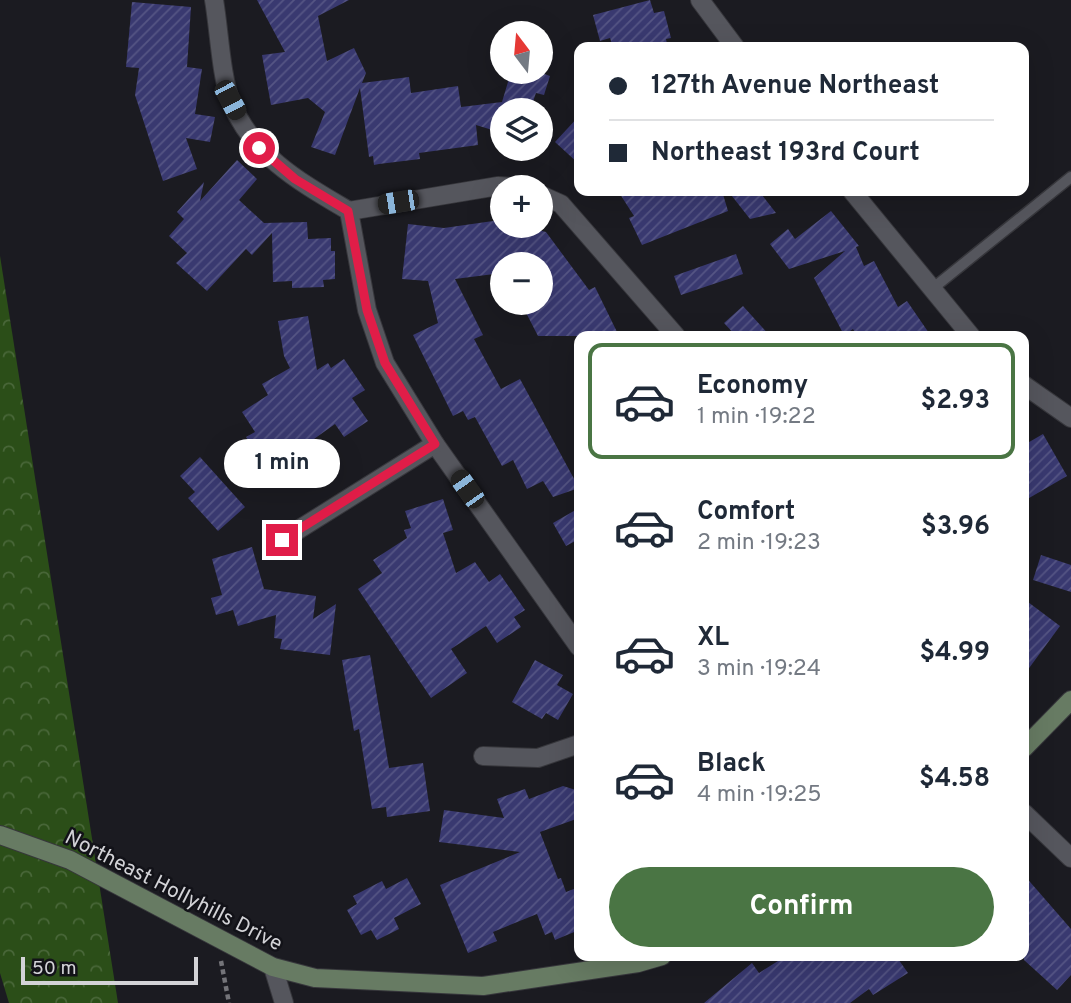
<!DOCTYPE html>
<html lang="en">
<head>
<meta charset="utf-8">
<style>
	:root { --surface:#fff; --page:#f6f6f7; --text:#1f2937; --muted:#747a83; --line:#e0e1e3; --accent:#4a7544 }
	body { margin:0; font-family:Overpass,sans-serif; background:var(--page); color:var(--text); height:100vh; display:flex; flex-direction:column; font-size:26px; white-space:nowrap }
	* { box-sizing:border-box; margin:0 }
	p { font-size:23px; color:var(--muted) }
	.icon { flex:none; width:38px; height:38px; fill:none; stroke:currentColor; stroke-width:2; stroke-linecap:round; stroke-linejoin:round }
	.map { position:relative; flex:1; overflow:hidden }
	.drawer { position:absolute; left:574px; top:331px; width:455px; height:630px; display:flex; flex-direction:column; background:var(--surface); border-radius:14px; box-shadow:0 7px 28px #0002 }
	.drawer>* { flex:none }
	.hud { position:absolute; left:574px; top:42px; width:455px; height:154px; border-radius:14px; box-shadow:0 7px 28px #0002; display:grid; align-content:center; height:154px; padding:0 35px; background:var(--surface) }
	.needle { width:46px; rotate:344deg }
	.buttons { position:absolute; left:490px; top:21px; display:grid; gap:14px }
	.buttons a { display:grid; place-items:center; width:63px; height:63px; border-radius:50%; background:var(--surface); box-shadow:0 7px 28px #0002; font-size:35px }
	.scale { position:absolute; left:21px; bottom:18px; width:177px; box-sizing:border-box; padding-left:7px; border:4px solid #d3d3d7; border-top:0; font-size:19px; line-height:24px; white-space:nowrap; color:#d3d3d7; -webkit-text-stroke:5px #121218; paint-order:stroke }
	.end { position:absolute; width:32px; height:32px; margin:-16px; border:9px solid #e11d48; background:#fff; box-shadow:0 0 0 4px #fff }
	.from { border-radius:50% }
	.bubble { position:absolute; height:49px; border-radius:24px; background:var(--surface); box-shadow:0 7px 28px #0002; font-size:23px; font-weight:700; line-height:49px; text-align:center }
	.car { position:absolute; width:21px; height:42px; margin:-21px -10px; border-radius:9px; box-shadow:0 0 5px 2px #0007; background:linear-gradient(#222 24%,#8ab4d8 0 40%,#222 0 76%,#8ab4d8 0 86%,#222 0) }
	.hud b { display:flex; align-items:center; gap:24px; height:66px; font-size:26px }
	.hud b+b { border-top:2px solid var(--line) }
	.hud i { width:18px; height:18px; background:var(--text) }
	ul { padding:12px 0 0; list-style:none }
	li { display:flex; align-items:center; gap:21px; height:116px; margin:0 14px 10px; padding:0 21px; border:4px solid transparent; border-radius:14px }
	li div { flex:1 }
	li b { display:block; font-size:26px }
	li em { font-style:normal; font-weight:700 }
	li.current { border-color:var(--accent) }
	li>.icon { width:63px; height:63px; stroke-width:1.5 }
	.button { display:flex; gap:14px; margin-top:auto; padding:14px 35px }
	.button a { flex:1; height:80px; border-radius:42px; background:var(--accent); color:#fff; font-size:28px; font-weight:700; line-height:80px; text-align:center }
	.map>svg:first-child { display:block }
</style>
</head>
<body>
<div class="map">
<svg width="1071" height="1003" viewBox="0 0 1071 1003">
	<defs>
		<pattern id="forest-crowns" width="20" height="18" patternUnits="userSpaceOnUse" patternTransform="scale(1.75)"><rect width="20" height="18" fill="#2b4e18"/><path d="M2 6a3 3 0 1 1 6 0M12 15a3 3 0 1 1 6 0" fill="none" stroke="#496739"/></pattern>
		<pattern id="building-hatch" width="6" height="6" patternUnits="userSpaceOnUse" patternTransform="scale(1.75)"><rect width="6" height="6" fill="#393970"/><path d="M-1 1l2-2M0 6l6-6M5 7l2-2" fill="none" stroke="#555584"/></pattern>
	</defs>
	<rect width="100%" height="100%" fill="#1b1b21"/>
	<polygon fill="url(#forest-crowns)" points="0,256 118,1003 9,1003 0,973"/>
	<g fill="url(#building-hatch)">
		<polygon points="257,0 349,0 318,16 327,61 354,48 366,73 362,83 409,77 411,93 458,86 461,107 502,102 511,72 539,72 550,76 544,95 536,93 530,110 502,110 502,133 476,125 478,145 419,153 420,159 379,164 374,165 373,156 369,157 360,88 335,155 311,147 325,112 308,98 271,105 262,55 285,52"/>
		<polygon points="650,0 654,13 664,11 671,38 666,39 667,44 653,47 613,47 610,38 600,41 593,15"/>
		<polygon points="132,2 191,7 187,67 202,69 195,114 215,117 210,142 186,138 197,169 163,181 135,95 139,68 126,67"/>
		<polygon points="579,116 579,164 555,142"/>
		<polygon points="237,160 257,179 239,200 264,223 307,222 308,239 331,238 331,251 335,251 335,279 323,280 324,287 292,288 292,281 273,282 272,233 252,255 246,249 207,291 176,263 187,253 169,236 184,219 177,212 204,182 200,201"/>
		<polygon points="618,191 722,191 728,211 642,245 629,218 634,216"/>
		<polygon points="728,191 759,191 776,213 750,219"/>
		<polygon points="831,211 859,246 856,247 864,266 874,261 898,307 907,301 931,336 857,336 853,329 844,335 814,278 845,251 789,269 770,244 788,229 795,239"/>
		<polygon points="500,220 501,226 523,226 546,232 589,290 595,287 619,336 538,336 521,303 541,303 541,264 502,264 502,273 455,279 483,335 474,339 501,389 520,379 579,488 553,497 543,481 527,489 513,460 502,466 475,417 468,420 463,411 453,416 413,335 438,323 428,281 402,279 408,224 444,228"/>
		<polygon points="736,254 743,274 681,295 674,276"/>
		<polygon points="743,306 770,336 736,336 724,323"/>
		<polygon points="308,316 317,370 328,363 331,368 344,359 365,390 352,398 368,421 344,437 335,424 300,449 305,457 282,472 273,458 264,464 246,437 255,432 242,412 268,395 262,384 290,368 284,356 278,321"/>
		<polygon points="1043,434 1067,476 1024,501 1024,445"/>
		<polygon points="200,457 245,507 218,531 188,498 195,492 180,476"/>
		<polygon points="443,499 453,530 443,533 456,573 475,562 489,582 500,574 525,610 514,617 521,627 497,643 486,626 451,649 467,673 431,698 358,589 382,573 373,560 407,538 404,530 411,528 405,511"/>
		<polygon points="579,508 579,539 566,546 553,523"/>
		<polygon points="252,547 264,589 316,596 313,619 336,604 330,655 280,649 282,639 274,638 276,615 238,626 233,610 216,615 211,598 222,595 212,559"/>
		<polygon points="1041,555 1071,565 1071,592 1033,580"/>
		<polygon points="1024,599 1060,626 1024,675"/>
		<polygon points="370,655 389,768 423,763 430,811 387,817 386,807 372,809 359,729 354,731 342,660"/>
		<polygon points="535,660 563,675 557,685 573,694 558,720 546,713 542,719 512,702"/>
		<polygon points="563,786 579,791 579,818 540,832 558,879 561,878 566,892 579,887 579,930 555,940 552,932 545,935 537,914 493,932 497,941 468,953 440,885 520,852 439,842 444,810 504,818 497,799 525,789 529,799"/>
		<polygon points="1024,875 1071,929 1071,975 1057,990 1024,960"/>
		<polygon points="407,878 421,904 394,918 399,929 377,940 371,930 361,935 347,910 357,904 353,896 382,881 386,889"/>
		<polygon points="786,956 896,956 908,973 873,995 869,989 850,1003 704,1003 752,963 759,973"/>
	</g>
	<g fill="none" stroke-linecap="round" stroke-linejoin="round">
		<g stroke="#37373c" stroke-width="13">
			<polyline id="service" points="932,289 1071,177"/>
		</g>
		<g stroke="#37373c" stroke-width="20">
			<g id="minor">
				<path d="M214,0c5,28 7,77 17,102 22,54 69,80 118,109l18,99 18,53 50,81 144,203"/>
				<polyline points="541,195 561,204 676,336"/>
				<polyline points="349,211 498,186 513,187"/>
				<polyline points="282,540 435,444"/>
				<polyline points="483,756 538,758 579,744"/>
				<polyline points="1024,813 1071,858"/>
				<polyline points="273,967 284,1003"/>
			</g>
		</g>
		<g stroke="#37373c" stroke-width="20">
			<g id="tertiary">
				<polyline points="700,0 735,47"/>
				<polyline points="852,191 971,336"/>
				<polyline points="1024,385 1071,418"/>
			</g>
		</g>
		<g stroke="#37373c" stroke-width="20">
			<g id="secondary">
				<polyline points="1024,748 1071,700"/>
				<polyline points="0,835 70,860 273,967 315,978 483,986 638,963 662,956"/>
			</g>
		</g>
		<polyline stroke="#747479" stroke-width="4.5" stroke-dasharray="5 3.5" stroke-linecap="butt" points="221,961 229,1003"/>
		<use href="#service" stroke="#55565d" stroke-width="10"/>
		<use href="#minor" stroke="#55565d" stroke-width="18"/>
		<use href="#tertiary" stroke="#55565d" stroke-width="18"/>
		<use href="#secondary" stroke="#677b63" stroke-width="18"/>
	</g>
	<g fill="none" stroke-linecap="round" stroke-linejoin="round">
		<polyline stroke="#e11d48" stroke-width="9" points="259,148 295,179 348,211 367,310 385,363 435,444 282,540"/>
	</g>
	<g text-anchor="middle" stroke-width="5" stroke-linejoin="round" paint-order="stroke">
		<g font-size="21" fill="#d3d3d7" stroke="#121218">
			<text transform="translate(174 890) rotate(27)" y="7">Northeast Hollyhills Drive</text>
		</g>
	</g>
</svg>
<div class="buttons">
<a><svg class="needle" viewBox="-14 -14 28 28"><path d="M0-13l5 13h-10z" fill="#e53935"/><path d="M0 13l5-13h-10z" fill="#747a83"/></svg></a>
<a><svg class="icon" aria-label="layers" viewBox="0 0 24 24"><path d="M12 4l9 5-9 5-9-5zM3 14l9 5 9-5"/></svg></a>
<a>+</a>
<a>−</a>
</div>
<div class="scale">50 m</div>
<i class="end from" style="left:259px;top:148px"></i>
<i class="end" style="left:282px;top:540px"></i>
<div class="bubble" style="left:224px;top:439px;width:116px">1 min</div>
<i class="car" style="left:230px;top:100px;rotate:152deg"></i>
<i class="car" style="left:398px;top:202px;rotate:261deg"></i>
<i class="car" style="left:467px;top:489px;rotate:325deg"></i>
<div class="hud">
<b><i class="from"></i>127th Avenue Northeast</b>
<b><i></i>Northeast 193rd Court</b>
</div>
<section class="drawer">
<ul>
<li class="current"><svg class="icon" aria-label="car" viewBox="0 0 24 24"><path d="M5 17H2v-5l4-1 3-4h7l3 4 3 1v5h-3M9 17h6M6 11h13"/><circle cx="7" cy="17" r="2"/><circle cx="17" cy="17" r="2"/></svg><div><b>Economy</b><p>1 min · 19:22</p></div><em>$2.93</em></li>
<li><svg class="icon" aria-label="car" viewBox="0 0 24 24"><path d="M5 17H2v-5l4-1 3-4h7l3 4 3 1v5h-3M9 17h6M6 11h13"/><circle cx="7" cy="17" r="2"/><circle cx="17" cy="17" r="2"/></svg><div><b>Comfort</b><p>2 min · 19:23</p></div><em>$3.96</em></li>
<li><svg class="icon" aria-label="car" viewBox="0 0 24 24"><path d="M5 17H2v-5l4-1 3-4h7l3 4 3 1v5h-3M9 17h6M6 11h13"/><circle cx="7" cy="17" r="2"/><circle cx="17" cy="17" r="2"/></svg><div><b>XL</b><p>3 min · 19:24</p></div><em>$4.99</em></li>
<li><svg class="icon" aria-label="car" viewBox="0 0 24 24"><path d="M5 17H2v-5l4-1 3-4h7l3 4 3 1v5h-3M9 17h6M6 11h13"/><circle cx="7" cy="17" r="2"/><circle cx="17" cy="17" r="2"/></svg><div><b>Black</b><p>4 min · 19:25</p></div><em>$4.58</em></li>
</ul>
<div class="button"><a>Confirm</a></div>
</section>
</div>
</body>
</html>
